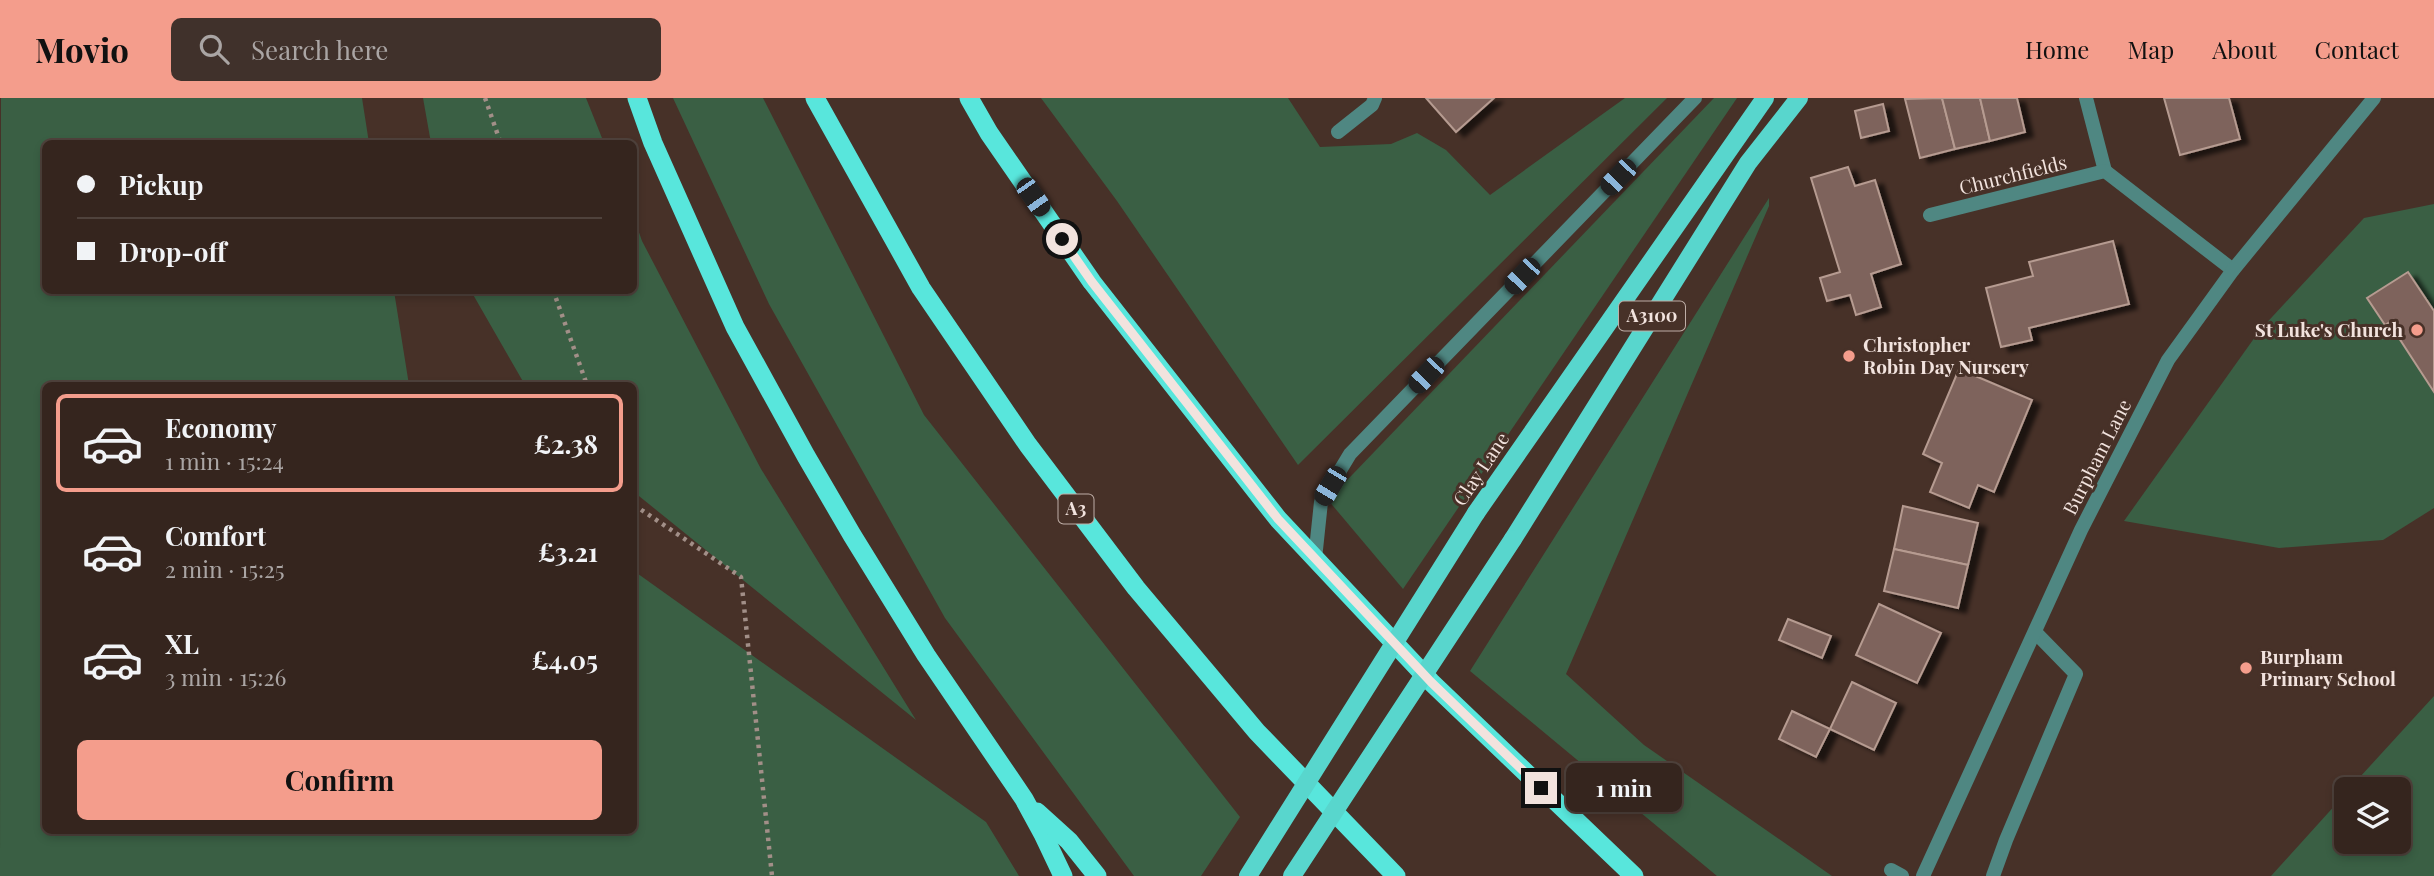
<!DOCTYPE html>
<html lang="en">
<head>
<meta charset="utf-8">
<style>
	:root { --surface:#35251e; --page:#40312b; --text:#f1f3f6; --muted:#aaa5a4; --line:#4f423c; --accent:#f49d8c }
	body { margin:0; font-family:"Playfair Display",serif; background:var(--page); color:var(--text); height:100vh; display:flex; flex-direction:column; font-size:26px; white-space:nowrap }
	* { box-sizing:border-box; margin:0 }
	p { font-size:23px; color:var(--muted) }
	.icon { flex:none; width:38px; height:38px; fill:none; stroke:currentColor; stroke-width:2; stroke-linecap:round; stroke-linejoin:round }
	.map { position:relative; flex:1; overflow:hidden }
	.details { position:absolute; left:42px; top:284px; width:595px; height:452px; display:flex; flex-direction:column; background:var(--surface); border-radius:10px; box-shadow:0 4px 10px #0003,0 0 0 2px var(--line) }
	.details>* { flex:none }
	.banner { position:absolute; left:42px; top:42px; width:595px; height:154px; border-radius:10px; box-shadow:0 4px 10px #0003,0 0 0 2px var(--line); display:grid; align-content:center; height:154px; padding:0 35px; background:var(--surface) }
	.fabs { position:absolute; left:2334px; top:679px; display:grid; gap:14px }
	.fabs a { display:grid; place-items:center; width:77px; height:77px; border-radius:10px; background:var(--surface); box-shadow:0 4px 10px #0003,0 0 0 2px var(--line); font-size:35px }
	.end { position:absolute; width:32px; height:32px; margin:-16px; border:9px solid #f2e3de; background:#111; box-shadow:0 0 0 4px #111 }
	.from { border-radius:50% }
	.bubble { position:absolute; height:49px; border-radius:10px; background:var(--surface); box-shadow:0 4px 10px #0003,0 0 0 2px var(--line); font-size:23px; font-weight:700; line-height:49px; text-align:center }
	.car { position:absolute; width:21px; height:42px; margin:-21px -10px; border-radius:9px; box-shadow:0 0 5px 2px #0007; background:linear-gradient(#222 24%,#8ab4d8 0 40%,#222 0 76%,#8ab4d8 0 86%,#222 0) }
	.banner b { display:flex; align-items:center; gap:24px; height:66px; font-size:26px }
	.banner b+b { border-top:2px solid var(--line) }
	.banner i { width:18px; height:18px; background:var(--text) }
	ul { padding:12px 0 0; list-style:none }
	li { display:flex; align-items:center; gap:21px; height:98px; margin:0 14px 10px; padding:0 21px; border:4px solid transparent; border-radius:10px }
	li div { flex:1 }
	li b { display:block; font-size:26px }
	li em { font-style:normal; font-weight:700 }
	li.selected { border-color:var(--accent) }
	li>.icon { width:63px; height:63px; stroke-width:1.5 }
	.cta { display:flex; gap:14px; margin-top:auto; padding:14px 35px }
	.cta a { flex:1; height:80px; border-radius:10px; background:var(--accent); color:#111; font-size:28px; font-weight:700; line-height:80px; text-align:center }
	header { display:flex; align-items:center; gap:42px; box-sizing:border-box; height:98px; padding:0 35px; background:var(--accent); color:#111 }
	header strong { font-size:33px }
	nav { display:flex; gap:38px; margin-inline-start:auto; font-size:24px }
	.search { width:490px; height:63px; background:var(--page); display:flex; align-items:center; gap:18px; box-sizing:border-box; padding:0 24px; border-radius:10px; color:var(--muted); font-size:26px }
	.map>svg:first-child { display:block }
</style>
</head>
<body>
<header>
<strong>Movio</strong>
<div class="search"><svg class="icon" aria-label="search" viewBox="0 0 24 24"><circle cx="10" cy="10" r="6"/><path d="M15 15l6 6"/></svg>Search here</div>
<nav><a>Home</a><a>Map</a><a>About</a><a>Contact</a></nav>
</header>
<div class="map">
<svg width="2434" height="778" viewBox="0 0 2434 778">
	<defs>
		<filter id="shadow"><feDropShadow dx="8" dy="4.5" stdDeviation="2" flood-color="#0009"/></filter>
	</defs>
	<rect width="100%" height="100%" fill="#473128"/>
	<g fill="#3a5f44">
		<polygon points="1,0 362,0 369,45 46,46 46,192 394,193 409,287 46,287 46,732 634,732 634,473 986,724 1019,778 0,778"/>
		<polygon points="423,0 586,0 604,45 431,45"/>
		<polygon points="673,0 763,0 924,317 1240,719 1201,778 1134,778 945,520 769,206"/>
		<polygon points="1041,0 1288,0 1320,49 1391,46 1417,35 1446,52 1490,97 1625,0 1667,0 1298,367 1117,103"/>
		<polygon points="1714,0 1737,0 1403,491 1328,402"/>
		<polygon points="1769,100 1769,108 1566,576 1644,647 1832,778 1717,778 1470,573"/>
		<polygon points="2434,106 2434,410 2383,442 2279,450 2124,423 2260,232 2364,120"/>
		<polygon points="634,120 642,143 761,371 916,622 634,394 634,287 525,287 471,193 634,192"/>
		<polygon points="2434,598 2434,778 2271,778 2347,694 2347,744 2399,744 2399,691 2349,691"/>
	</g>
	<g fill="#7e645b" stroke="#b69b91" stroke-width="2" filter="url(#shadow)">
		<polygon points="1426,0 1494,0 1456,34"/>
		<polygon points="1942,0 1955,51 1920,60 1905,1"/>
		<polygon points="1942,0 1980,0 1990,43 1955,51"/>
		<polygon points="1980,0 2017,0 2025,34 1990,43"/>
		<polygon points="2164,0 2229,0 2240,41 2180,57"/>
		<polygon points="1883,6 1889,33 1861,40 1855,13"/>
		<polygon points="1848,69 1855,88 1875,82 1901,166 1871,176 1881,209 1856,217 1850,197 1827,203 1820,180 1840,174 1811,80"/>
		<polygon points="2113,143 2129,206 2029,230 2032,242 2001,249 1986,190 2033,178 2029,164"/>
		<polygon points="2408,174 2434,213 2434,294 2399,240 2404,237 2393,222 2385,227 2367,200"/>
		<polygon points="1959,271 2032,302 1994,394 1978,387 1969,410 1930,394 1942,365 1923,356"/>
		<polygon points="1903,408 1978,425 1968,467 1894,451"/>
		<polygon points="1894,451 1968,467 1958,510 1884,493"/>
		<polygon points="1879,506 1941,535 1917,585 1856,557"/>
		<polygon points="1788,521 1831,538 1822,560 1779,542"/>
		<polygon points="1852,584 1896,605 1874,652 1830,631"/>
		<polygon points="1792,613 1830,631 1816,659 1779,641"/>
	</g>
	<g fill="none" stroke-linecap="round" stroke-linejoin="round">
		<g stroke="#a28f88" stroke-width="4.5" stroke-dasharray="3.5 5" stroke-linecap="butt">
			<polyline points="485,0 501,46"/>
			<polyline points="553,192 587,287"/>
			<polyline points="634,407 741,479 772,778"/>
		</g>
		<g stroke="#4f8782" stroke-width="14">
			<polyline points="1338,34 1372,7 1375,0"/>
			<polyline points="1315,461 1321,404 1350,356 1695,0"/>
			<polyline points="1993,778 2006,742 2076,576 2035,534"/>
		</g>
		<g stroke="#4f8782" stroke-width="14">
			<polyline points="2086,0 2105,73"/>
			<polyline points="1930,117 2105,73 2233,172"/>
			<polyline points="1891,772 1902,778"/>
			<polyline points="1923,778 2081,432 2168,262 2233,172 2374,0"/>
		</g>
		<g stroke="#58d6cd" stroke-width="18">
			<polyline points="1476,415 1765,0"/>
			<polyline points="1513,441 1748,65 1799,0"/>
		</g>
		<g stroke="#58e6dc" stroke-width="19">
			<polyline points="637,0 653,45 735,229 806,358 852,437 926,557 1024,701 1043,736 1063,778"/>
			<polyline points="815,0 921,190 1028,347 1136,490 1257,634 1396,778"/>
			<polyline points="969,0 989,35 1092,184 1278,421 1431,584 1634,778"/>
			<polyline points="1037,714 1069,743 1097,778"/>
		</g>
		<g stroke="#58d6cd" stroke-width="18">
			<polyline points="1248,778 1476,415"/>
			<polyline points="1292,778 1513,441"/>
		</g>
	</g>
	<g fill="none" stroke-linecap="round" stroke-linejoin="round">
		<polyline stroke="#f2e3de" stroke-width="9" points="1062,141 1092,184 1278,421 1431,584 1541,690"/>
	</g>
	<g fill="#f49d8c" stroke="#473128" stroke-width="2.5">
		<circle cx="2417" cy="232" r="7"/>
		<circle cx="1849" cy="258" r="7"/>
		<circle cx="2246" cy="570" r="7"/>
	</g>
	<g text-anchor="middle" stroke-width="6" stroke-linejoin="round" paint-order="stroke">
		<g fill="#473128" stroke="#bfaea7" stroke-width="2">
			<rect x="1619" y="203.5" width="66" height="29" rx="5"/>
			<rect x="1058.5" y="396.5" width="35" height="29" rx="5"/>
		</g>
		<g font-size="18" font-weight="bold" fill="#f2e3de">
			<text x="1652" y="224">A3100</text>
			<text x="1076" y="417">A3</text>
		</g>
		<g font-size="19" fill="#f2e3de" stroke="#473128">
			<text transform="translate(2013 77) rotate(-14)" y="7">Churchfields</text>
			<text transform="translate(2097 359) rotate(-63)" y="7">Burpham Lane</text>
			<text transform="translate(1481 371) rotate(-56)" y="7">Clay Lane</text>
		</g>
		<g font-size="19" font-weight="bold" fill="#f2e3de" stroke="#473128" text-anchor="start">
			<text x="2403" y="239" text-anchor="end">St Luke's Church</text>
			<text x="1863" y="254">Christopher<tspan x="1863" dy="22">Robin Day Nursery</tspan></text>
			<text x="2260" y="566">Burpham<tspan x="2260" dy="22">Primary School</tspan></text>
		</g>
	</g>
</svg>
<div class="fabs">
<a><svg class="icon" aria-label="layers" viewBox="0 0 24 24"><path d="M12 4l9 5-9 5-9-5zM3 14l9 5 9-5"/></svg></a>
</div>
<i class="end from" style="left:1062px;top:141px"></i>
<i class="end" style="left:1541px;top:690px"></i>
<div class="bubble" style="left:1566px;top:665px;width:116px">1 min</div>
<i class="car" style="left:1618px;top:79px;rotate:224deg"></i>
<i class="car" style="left:1033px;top:99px;rotate:145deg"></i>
<i class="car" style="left:1522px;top:178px;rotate:224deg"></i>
<i class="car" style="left:1426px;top:277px;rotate:224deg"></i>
<i class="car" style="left:1330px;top:388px;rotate:211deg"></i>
<div class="banner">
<b><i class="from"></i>Pickup</b>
<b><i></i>Drop-off</b>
</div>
<section class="details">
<ul>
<li class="selected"><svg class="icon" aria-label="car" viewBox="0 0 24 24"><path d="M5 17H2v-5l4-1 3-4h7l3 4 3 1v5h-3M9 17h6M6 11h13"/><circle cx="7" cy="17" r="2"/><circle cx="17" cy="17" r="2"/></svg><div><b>Economy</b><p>1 min · 15:24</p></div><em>£2.38</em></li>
<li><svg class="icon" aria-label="car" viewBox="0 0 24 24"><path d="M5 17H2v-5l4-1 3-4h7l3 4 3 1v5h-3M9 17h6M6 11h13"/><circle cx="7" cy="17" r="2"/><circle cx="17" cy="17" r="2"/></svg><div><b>Comfort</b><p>2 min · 15:25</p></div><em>£3.21</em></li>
<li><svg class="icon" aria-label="car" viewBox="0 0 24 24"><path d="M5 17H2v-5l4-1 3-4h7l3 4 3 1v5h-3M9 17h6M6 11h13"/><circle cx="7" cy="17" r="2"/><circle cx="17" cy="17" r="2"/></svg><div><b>XL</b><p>3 min · 15:26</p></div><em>£4.05</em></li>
</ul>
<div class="cta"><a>Confirm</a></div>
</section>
</div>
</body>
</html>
